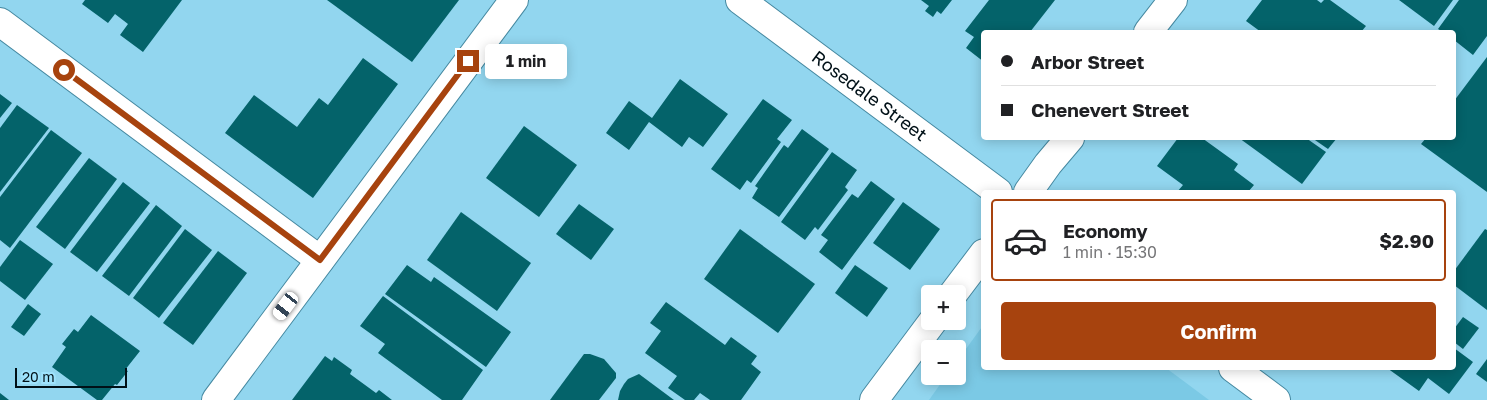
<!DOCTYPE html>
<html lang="en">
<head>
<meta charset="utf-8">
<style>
	:root { --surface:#fff; --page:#f2f2f2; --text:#202124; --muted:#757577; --line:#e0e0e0; --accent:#a7430e }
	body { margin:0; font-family:"Golos Text",sans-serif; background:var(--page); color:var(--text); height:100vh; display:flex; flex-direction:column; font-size:19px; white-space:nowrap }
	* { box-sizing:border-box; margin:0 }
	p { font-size:16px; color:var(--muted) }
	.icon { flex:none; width:28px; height:28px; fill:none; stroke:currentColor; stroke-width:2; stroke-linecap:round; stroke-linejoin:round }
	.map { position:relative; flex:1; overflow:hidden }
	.drawer { position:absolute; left:981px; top:190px; width:475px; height:180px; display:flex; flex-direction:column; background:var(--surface); border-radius:5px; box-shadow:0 2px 12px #0003 }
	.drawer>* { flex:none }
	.hud { position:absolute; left:981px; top:30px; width:475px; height:110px; border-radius:5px; box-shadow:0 2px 12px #0003; display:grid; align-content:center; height:110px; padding:0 20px; background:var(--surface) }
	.controls { position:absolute; left:921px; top:285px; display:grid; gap:10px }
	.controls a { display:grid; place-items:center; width:45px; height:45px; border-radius:5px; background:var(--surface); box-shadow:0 2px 12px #0003; font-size:25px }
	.scale { position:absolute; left:15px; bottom:12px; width:112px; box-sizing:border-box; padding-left:5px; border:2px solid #001017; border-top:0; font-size:14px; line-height:18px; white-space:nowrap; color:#001017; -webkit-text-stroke:4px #9fe3fd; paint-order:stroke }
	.end { position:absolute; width:22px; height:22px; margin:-11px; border:6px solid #a7430e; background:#fff; box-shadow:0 0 0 2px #fff }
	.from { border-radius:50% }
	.bubble { position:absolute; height:35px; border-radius:5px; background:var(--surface); box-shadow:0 2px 12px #0003; font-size:16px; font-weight:700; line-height:35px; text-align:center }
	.car { position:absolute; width:15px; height:30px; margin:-15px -8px; border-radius:6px; box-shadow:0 0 4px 1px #0007; background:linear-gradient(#fff 24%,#345 0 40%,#fff 0 76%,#345 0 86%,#fff 0) }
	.hud b { display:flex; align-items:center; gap:18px; height:48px; font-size:19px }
	.hud b+b { border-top:1px solid var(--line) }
	.hud i { width:12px; height:12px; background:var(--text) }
	ul { padding:9px 0 0; list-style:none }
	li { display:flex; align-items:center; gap:15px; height:82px; margin:0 10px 8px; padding:0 10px; border:2px solid transparent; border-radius:5px }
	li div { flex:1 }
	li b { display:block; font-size:19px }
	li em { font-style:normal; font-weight:700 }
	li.selected { border-color:var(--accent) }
	li>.icon { width:45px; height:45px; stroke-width:1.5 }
	.button { display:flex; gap:10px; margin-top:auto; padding:10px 20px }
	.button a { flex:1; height:58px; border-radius:5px; background:var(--accent); color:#fff; font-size:20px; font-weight:700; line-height:58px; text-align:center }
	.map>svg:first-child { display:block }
</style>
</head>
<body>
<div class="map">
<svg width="1487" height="400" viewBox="0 0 1487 400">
	<rect width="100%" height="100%" fill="#92d6ef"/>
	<polygon fill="#7bc9e5" points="984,324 984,368 1166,368 1209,400 929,400 946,376 958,376 958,360"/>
	<g fill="#04636a">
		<polygon points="85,0 182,0 143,52 120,35 128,24 115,14 108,23 82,4"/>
		<polygon points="327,0 459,0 412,62"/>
		<polygon points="921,0 952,0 941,14 937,11 933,17 925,11 929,6"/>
		<polygon points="989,0 1055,0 1030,32 984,32 984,62 966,48 974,37 965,31"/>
		<polygon points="1262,0 1317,0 1321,3 1324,0 1330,0 1366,26 1361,32 1261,32 1246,21"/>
		<polygon points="1399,0 1453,0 1434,26"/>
		<polygon points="1459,0 1487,0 1487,36 1473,55 1454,40 1454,32 1443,32 1438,29"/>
		<polygon points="1487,57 1487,192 1421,144 1426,138 1454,138 1454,101"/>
		<polygon points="363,58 398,84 313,198 225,133 254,95 297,127 319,98 328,105"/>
		<polygon points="680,79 728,114 703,147 689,137 682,147 649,122 629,150 606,133 629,101 652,118"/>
		<polygon points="0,94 12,103 0,118"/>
		<polygon points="763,99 792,120 777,139 781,142 751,183 747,180 740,190 711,169"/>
		<polygon points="17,105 49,128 0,192 0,128"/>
		<polygon points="524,126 577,165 539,217 486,178"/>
		<polygon points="802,129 829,149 779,217 752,198 758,188 755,186 784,145 788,148"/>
		<polygon points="51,130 82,153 10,248 0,240 0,197"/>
		<polygon points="1178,138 1202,138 1238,164 1234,170 1254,185 1248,192 1177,192 1183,185 1157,166"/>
		<polygon points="1239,138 1306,138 1326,152 1302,184"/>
		<polygon points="1312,138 1337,138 1328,149"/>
		<polygon points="832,152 857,170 845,187 848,190 818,230 815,227 805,240 781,222"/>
		<polygon points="89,158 117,179 65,249 36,227"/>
		<polygon points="871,181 895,199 842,270 819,252 828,240 821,235 852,194 858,198"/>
		<polygon points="123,182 150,203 97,272 70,252"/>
		<polygon points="903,202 940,229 910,270 873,243"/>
		<polygon points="579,204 614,229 591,260 556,234"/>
		<polygon points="156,205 182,226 129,296 102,276"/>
		<polygon points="461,212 531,263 497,311 427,260"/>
		<polygon points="185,229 212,250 159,318 133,298"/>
		<polygon points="740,229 815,284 778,333 704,279"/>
		<polygon points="1485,229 1487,230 1487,310 1454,285 1454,271"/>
		<polygon points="20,240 53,264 25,300 0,281 0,267"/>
		<polygon points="218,251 247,273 193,345 163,323"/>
		<polygon points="407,265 431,282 434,277 511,332 486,367 385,294"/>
		<polygon points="855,265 888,288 867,317 835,293"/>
		<polygon points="383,296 483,370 462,400 442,400 378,353 385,344 360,326"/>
		<polygon points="666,302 725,345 731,337 757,356 751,364 761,372 741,400 710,400 700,393 694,400 685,400 668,388 677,376 645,353 661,331 650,323"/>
		<polygon points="28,304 41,314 24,336 11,327"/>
		<polygon points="91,315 140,351 125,370 128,371 117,385 115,384 102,400 97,400 52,367 66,347 62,344 74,329 78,332"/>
		<polygon points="1463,317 1479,328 1463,349 1454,342 1454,329"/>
		<polygon points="1454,348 1473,362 1449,394 1428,378 1419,391 1387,368 1454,368"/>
		<polygon points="584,354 590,354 604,359 616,373 616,378 599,400 550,400"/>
		<polygon points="325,356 332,361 334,357 352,370 350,374 376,393 379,390 392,400 292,400"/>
		<polygon points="1487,359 1487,382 1476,374"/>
		<polygon points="639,374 674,400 618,400 620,391 624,384 628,379"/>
		<polygon points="0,393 9,400 0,400"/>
	</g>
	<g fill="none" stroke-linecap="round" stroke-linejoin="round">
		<g stroke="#4689a1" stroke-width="30">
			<g id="minor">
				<path id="s1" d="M740,0l258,192"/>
				<polyline points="0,22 320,260"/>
				<polyline points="1148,32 1173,0"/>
				<polyline points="1028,192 1048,164 1070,138"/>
				<polyline points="953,294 984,253"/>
				<polyline points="1233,368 1276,400"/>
				<polyline points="216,400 514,0"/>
				<polyline points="874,400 933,321"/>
			</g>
		</g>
		<use href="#minor" stroke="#fff" stroke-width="28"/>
	</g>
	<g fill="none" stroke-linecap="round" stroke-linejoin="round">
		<polyline stroke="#a7430e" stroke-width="6" points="64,70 320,260 468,61"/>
	</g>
	<g text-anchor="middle" stroke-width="5" stroke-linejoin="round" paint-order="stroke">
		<g font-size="18" fill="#001017" stroke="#9fe3fd">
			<text dy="6" stroke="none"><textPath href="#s1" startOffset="161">Rosedale Street</textPath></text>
		</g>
	</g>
</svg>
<div class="controls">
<a>+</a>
<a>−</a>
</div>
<div class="scale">20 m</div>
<i class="end from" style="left:64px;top:70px"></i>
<i class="end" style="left:468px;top:61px"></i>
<div class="bubble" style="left:485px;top:44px;width:82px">1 min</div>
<i class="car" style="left:286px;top:306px;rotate:217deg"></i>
<div class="hud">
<b><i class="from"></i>Arbor Street</b>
<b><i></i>Chenevert Street</b>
</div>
<section class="drawer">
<ul>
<li class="selected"><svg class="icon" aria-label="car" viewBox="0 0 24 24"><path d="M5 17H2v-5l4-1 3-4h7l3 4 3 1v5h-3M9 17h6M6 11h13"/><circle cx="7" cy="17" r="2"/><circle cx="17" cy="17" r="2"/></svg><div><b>Economy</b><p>1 min · 15:30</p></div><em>$2.90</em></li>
</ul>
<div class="button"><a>Confirm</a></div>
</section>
</div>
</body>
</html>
